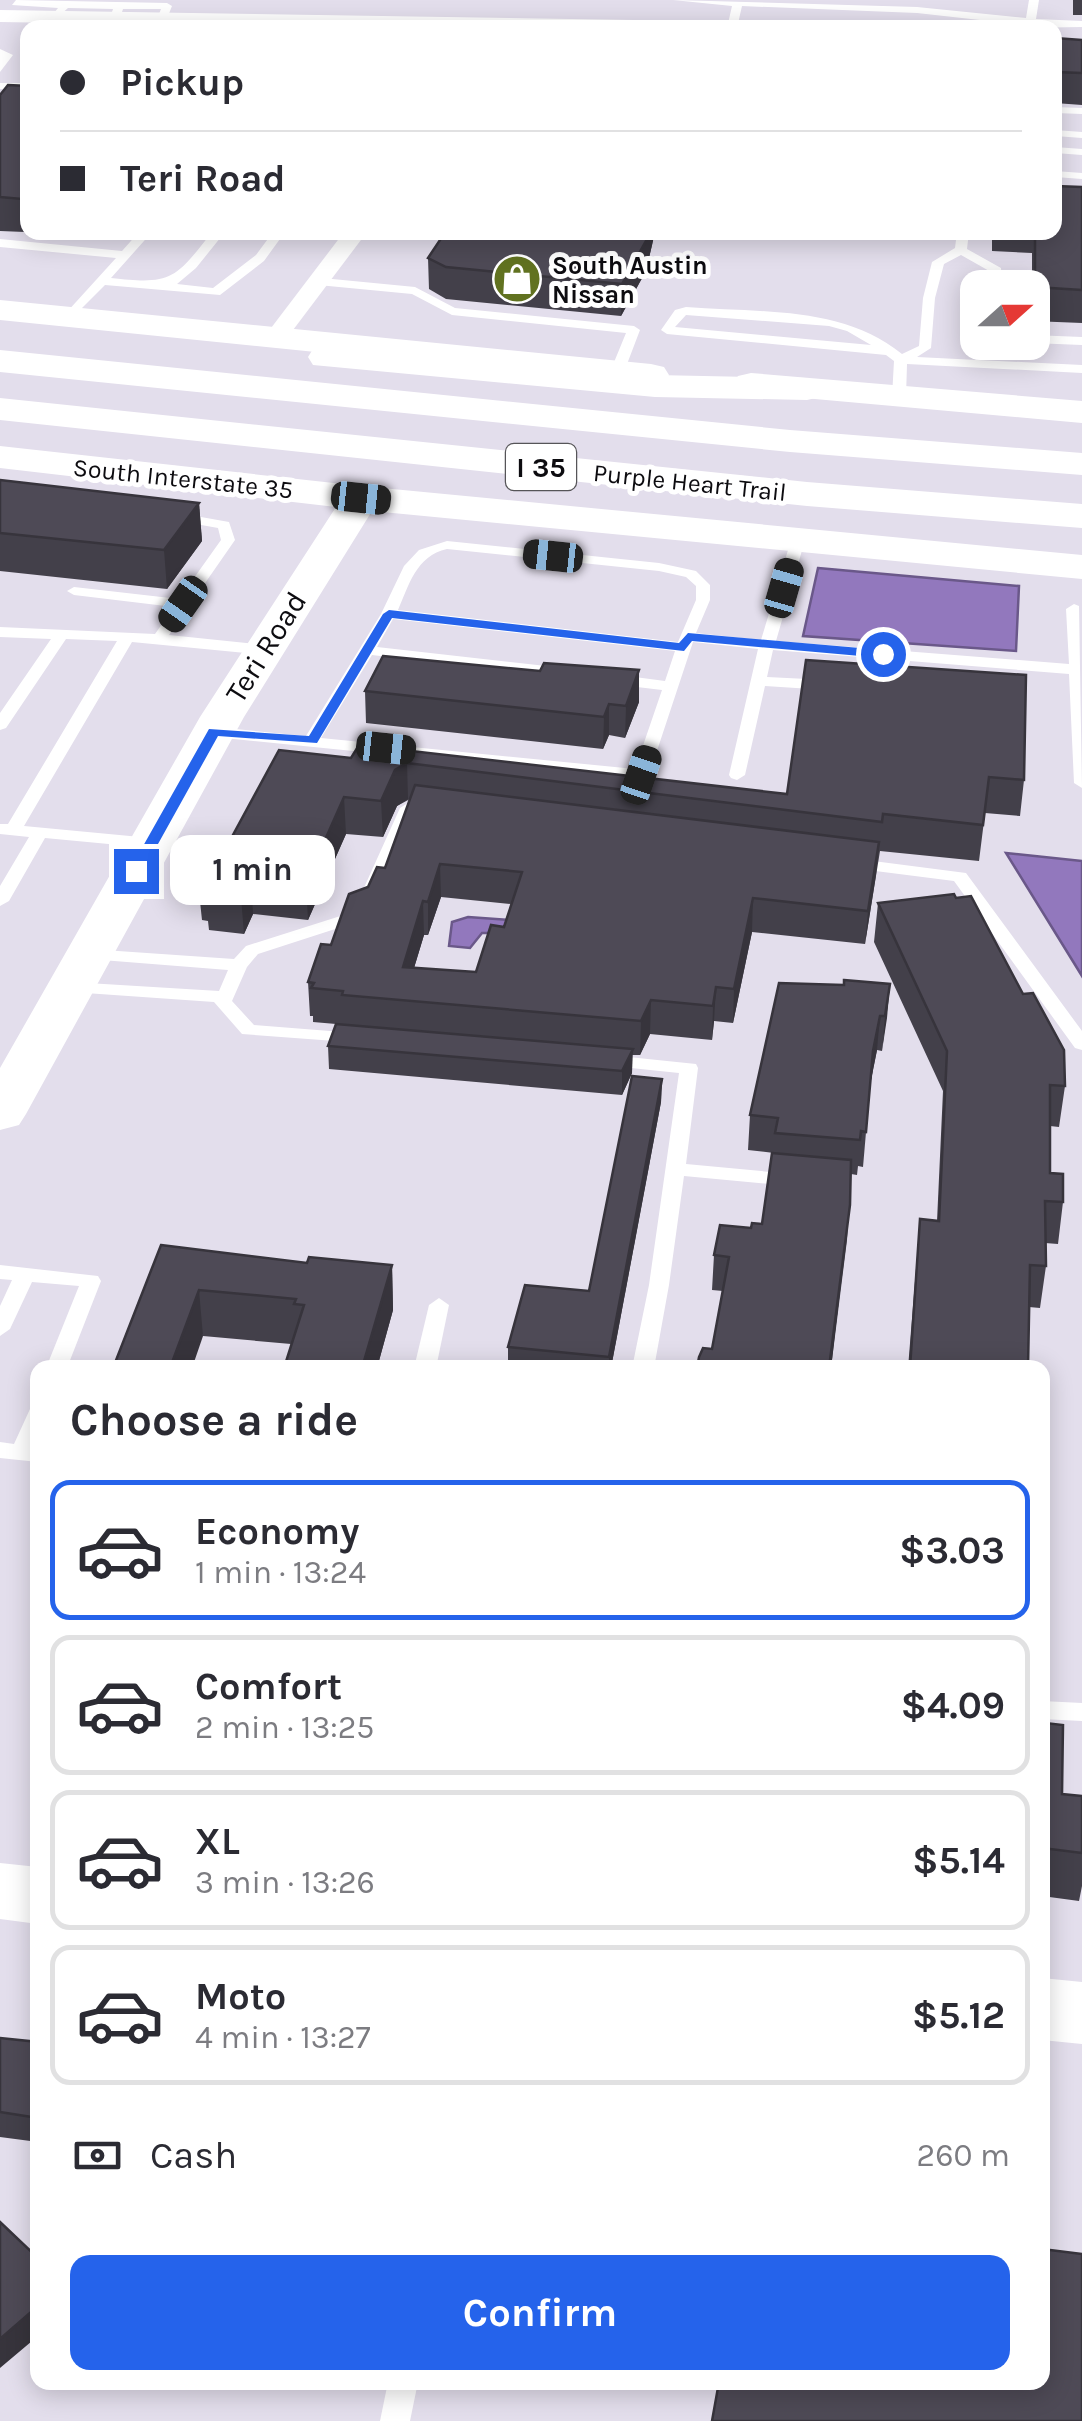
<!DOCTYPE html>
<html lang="en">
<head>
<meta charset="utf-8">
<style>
	:root { --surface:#fff; --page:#f7f7f7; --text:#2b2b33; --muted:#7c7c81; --line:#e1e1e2; --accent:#2563eb }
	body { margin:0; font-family:Karla,sans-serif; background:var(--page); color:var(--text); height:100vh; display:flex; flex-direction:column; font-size:38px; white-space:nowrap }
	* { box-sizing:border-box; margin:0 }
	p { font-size:32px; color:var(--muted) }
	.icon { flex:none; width:55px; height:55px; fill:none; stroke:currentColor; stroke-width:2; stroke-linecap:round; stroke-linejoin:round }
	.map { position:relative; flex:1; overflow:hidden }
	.side { position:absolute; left:30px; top:1360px; width:1020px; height:1030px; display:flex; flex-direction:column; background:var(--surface); border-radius:20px; box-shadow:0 5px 25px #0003 }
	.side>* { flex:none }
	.guide { position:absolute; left:20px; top:20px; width:1042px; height:220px; border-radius:20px; box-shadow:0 5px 25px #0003; display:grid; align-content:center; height:220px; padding:0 40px; background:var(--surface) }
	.needle { width:65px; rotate:69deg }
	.tools { position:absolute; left:960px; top:270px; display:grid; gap:20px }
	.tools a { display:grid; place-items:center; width:90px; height:90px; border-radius:20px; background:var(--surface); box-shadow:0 5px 25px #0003; font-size:50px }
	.end { position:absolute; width:45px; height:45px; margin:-22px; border:12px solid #2563eb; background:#fff; box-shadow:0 0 0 5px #fff }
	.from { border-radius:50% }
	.bubble { position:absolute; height:70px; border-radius:20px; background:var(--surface); box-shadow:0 5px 25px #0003; font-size:32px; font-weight:700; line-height:70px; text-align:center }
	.car { position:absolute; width:30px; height:60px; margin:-30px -15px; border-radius:12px; box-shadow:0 0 8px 2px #0007; background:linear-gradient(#222 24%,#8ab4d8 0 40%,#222 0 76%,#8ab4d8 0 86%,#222 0) }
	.guide b { display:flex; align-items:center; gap:35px; height:95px; font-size:38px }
	.guide b+b { border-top:2px solid var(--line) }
	.guide i { width:25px; height:25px; background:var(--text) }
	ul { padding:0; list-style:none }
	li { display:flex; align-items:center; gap:30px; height:140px; margin:0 20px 15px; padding:0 20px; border:5px solid var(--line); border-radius:20px }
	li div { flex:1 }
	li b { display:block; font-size:38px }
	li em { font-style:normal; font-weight:700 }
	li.selected { border-color:var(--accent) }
	li>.icon { width:90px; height:90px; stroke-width:1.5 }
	h2 { padding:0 40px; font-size:45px; line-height:120px }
	.pay { display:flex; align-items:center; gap:25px; height:110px; padding:0 40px; font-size:38px }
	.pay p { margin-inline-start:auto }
	.action { display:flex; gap:20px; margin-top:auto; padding:20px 40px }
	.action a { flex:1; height:115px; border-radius:20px; background:var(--accent); color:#fff; font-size:40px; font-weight:700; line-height:115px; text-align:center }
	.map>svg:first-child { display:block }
</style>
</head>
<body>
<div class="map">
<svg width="1082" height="2421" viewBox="0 0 1082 2421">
	<rect width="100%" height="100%" fill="#e3deec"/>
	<g fill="#9278bd" stroke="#6a5889" stroke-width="2.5">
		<polygon points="818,568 1019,586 1016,651 803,636"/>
		<polygon points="1006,853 1082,861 1082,976"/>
		<polygon points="468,917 511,920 506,933 482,933 470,948 449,946 452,922"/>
	</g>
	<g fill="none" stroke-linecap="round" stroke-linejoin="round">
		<g fill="#fff" fill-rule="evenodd">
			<polygon points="16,0 167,3 172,6 166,21 157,19 161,9 123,9 120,18 115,21 110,18 113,9 68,8 59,16 54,13 58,8 12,5"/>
			<polygon points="673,0 917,7 1026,18 1029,0 1039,0 1036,19 1082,21 1082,27 1025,28 1025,25 917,13 742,6 737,28 727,28 732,6"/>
			<polygon points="0,49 13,55 0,72"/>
			<rect x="0" y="83" width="28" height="6"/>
			<polygon points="1055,107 1082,108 1082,114 1055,113"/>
			<polygon points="1055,130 1082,132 1082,138 1055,136"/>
			<polygon points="1055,147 1082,149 1082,155 1055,153"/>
			<polygon points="1055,171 1082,173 1082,179 1055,177"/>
			<path d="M139,232h13l-41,46c61,7 64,1 101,-46h13l-29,36 -19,16 36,4 43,-33 17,-23h12l-21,29 -44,34 -115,-10 -35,35 -4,-1v-6l50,-55 -116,-11v-8l122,12z"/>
			<polygon points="395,232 462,232 454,240"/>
			<path d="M957,232h12l-2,17 34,19 1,20h-12l1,-16 -30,-17 -17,9 -9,34 -4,50 -14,9 165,8v8l-175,-9 -1,33 -7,4 -7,-4 2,-36 -8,-6 -219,-21 -6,-4 14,-20 11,-3c73,6 156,-2 216,47l17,-8 4,-48 9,-36 23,-14zM686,315l143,11 18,5 24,14 -196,-18z"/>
			<polygon points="322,278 415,287 455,308 634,326 640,330 624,372 617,376 610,372 626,333 452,315 412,294 318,285 316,282"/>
			<polygon points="1032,335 1082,337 1082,345 1032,343"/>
			<polygon points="173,512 229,522 235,540 169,635 265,645 273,650 265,655 132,642 24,826 151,838 159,843 151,848 45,838 9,901 0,906 0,886 29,837 0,834 0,824 8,824 117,641 66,639 6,728 0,730 0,713 51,639 0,637 0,627 155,634 174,607 74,595 67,591 74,587 179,599 221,540 218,528 168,519 168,513"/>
			<path d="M798,536l7,4 -29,101 293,23 -3,-55 8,-5 5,2 3,182 -8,-5 -5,-109 -296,-24 -6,27 60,3 8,5 -8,5 -62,-4 -20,89 -8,5 -6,-2 -2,-3 29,-126 -65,-7 -44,133 -8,5 -427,-43 -8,-5 8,-5 92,9 75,-122 23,-48 15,-16 28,-9 212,22 37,8 14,14v15l-14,33 65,7 30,-100zM447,549l212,22 27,6 10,9v14l-18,42 -280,-32c11,-25 18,-54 49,-61zM393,619l282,32 -10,30 -53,-7 -8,5 8,5 50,6 -27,79 -314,-31 51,-83 192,23 8,-5 -8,-5 -187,-21z"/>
			<polygon points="408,803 422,809 414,814 366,919 258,954 247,967 232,1001 254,1025 355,1033 362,1035 364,1039 362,1043 242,1034 214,1002 71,992 62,987 71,982 219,991 228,970 89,959 80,954 89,949 234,959 246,946 353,912 400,808"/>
			<polygon points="850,858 966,873 1082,1031 1082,1050 1075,1048 954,881 844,867 841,863"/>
			<polygon points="609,1055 696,1064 698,1068 686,1164 792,1174 802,1180 792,1186 684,1176 669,1285 654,1368 632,1368 649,1285 679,1073 602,1065 600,1061"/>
			<polygon points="0,1265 98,1276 101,1281 67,1368 46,1368 79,1286 32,1282 10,1329 0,1336 0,1306 12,1280 0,1279"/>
			<polygon points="439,1298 449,1305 436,1368 414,1368 429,1305"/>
			<polygon points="38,1407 38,1462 0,1458 0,1442 14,1444 30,1409"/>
			<polygon points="1042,1701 1082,1703 1082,1721 1042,1719"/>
			<polygon points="388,2382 418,2382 410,2421 380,2421"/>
		</g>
		<g fill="#fff" fill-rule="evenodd">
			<polygon points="0,10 760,22 769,28 367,28 0,22"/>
			<polygon points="344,232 367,232 284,342 268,342 264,337 268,332"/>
		</g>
		<g fill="#fff" fill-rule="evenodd">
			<polygon points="0,300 651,364 664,367 669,375 664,383 651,386 0,320"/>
			<polygon points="751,373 1082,401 1082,423 738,392 733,384 738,376"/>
			<polygon points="0,446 361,486 1082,555 1082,579 372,511 244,717 26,1114 19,1125 0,1130 0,1068 200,717 336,507 0,468"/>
			<polygon points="0,1863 38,1867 38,1924 0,1919"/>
			<polygon points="1042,1978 1082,1982 1082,2044 1042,2040"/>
		</g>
		<g fill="#fff" fill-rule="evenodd">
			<polygon points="326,346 655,375 807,378 820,381 825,389 820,397 807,400 655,397 313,365 308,357 313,349"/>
			<polygon points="0,350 790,430 1082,453 1082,475 790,452 0,372"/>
			<polygon points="0,398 807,482 1082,504 1082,528 807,506 0,420"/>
		</g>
	</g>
	<g fill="#43404a" fill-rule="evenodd">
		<rect x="1073" y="0" width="9" height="15"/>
		<polygon points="1055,38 1082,40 1082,105 1055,103"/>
		<polygon points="28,86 25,232 0,231 0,95"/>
		<polygon points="1082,187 1082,323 1032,321 1032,253 992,251 992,232 1055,232"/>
		<polygon points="459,232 655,232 646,271 621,316 446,299 429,289 428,258"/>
		<polygon points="0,480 199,503 202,541 167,589 0,571"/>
		<path d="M806,660l218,120 -4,36 -35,-3 -6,48 -99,-10 -15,93 -113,-12 -19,91 -19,-2 -2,19 -62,-6 -10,21h-8v18l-10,22 -293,-26 -1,-23 8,-22 -23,-2v-6h-3l-2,-34 60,-95 17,-19 25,-69 -13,7 -14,31 -37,-3 -38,86 -55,-6 -9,20 -35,-4 -1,-9 -6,-1 -4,-37 23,-26 130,-99 436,36zM441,897l70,7 -7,23 -28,45 -62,-4 10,-33h4z"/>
		<polygon points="639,670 639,702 625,738 609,735 603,749 366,723 365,691 540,671"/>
		<polygon points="878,903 1065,1086 1059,1127 1050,1126 1050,1173 1063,1202 1058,1244 1045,1243 1046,1266 1040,1308 1029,1307 1028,1368 908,1368 920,1219 937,1221 943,1091 874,942"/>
		<polygon points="890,984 882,1051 877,1050 870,1085 863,1167 858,1166 857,1175 851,1174 847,1240 831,1368 697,1368 712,1349 723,1291 712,1290 714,1255 751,1228 762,1224 774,1153 748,1150 750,1115 844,985"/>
		<polygon points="662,1079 661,1102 611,1368 508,1368 508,1347 589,1291"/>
		<polygon points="161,1245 307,1263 392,1265 393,1310 377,1368 284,1368 291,1344 203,1336"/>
		<polygon points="1042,1707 1062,1794 1082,1796 1082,1886 1079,1901 1042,1896"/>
		<polygon points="0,2038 38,2042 38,2142 0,2137"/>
	</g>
	<g fill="#37343c">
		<polygon points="28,191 28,229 25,232 22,199"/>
		<polygon points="648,232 655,232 646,271 621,316 622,284"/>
		<polygon points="199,503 202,541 167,589 164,550"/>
		<polygon points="639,670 639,702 625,738 626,706"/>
		<polygon points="609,704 609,735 603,749 604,717"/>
		<polygon points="407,763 408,799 397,806 383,837 381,801 395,770"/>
		<polygon points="344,797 346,834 308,920 306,883"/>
		<polygon points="879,842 876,875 865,944 868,911"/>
		<polygon points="440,864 441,897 428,935 428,902"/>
		<polygon points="251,877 253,914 244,934 241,897"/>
		<polygon points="753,898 752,932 733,1023 734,989"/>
		<polygon points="423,901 424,935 404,1001 403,967"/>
		<polygon points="890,984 887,1018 882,1051 885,1016"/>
		<polygon points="716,987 714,1021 712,1040 713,1006"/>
		<polygon points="651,1000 650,1034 640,1055 641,1021"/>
		<polygon points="880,1016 877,1050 870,1085 863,1167 873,1051"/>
		<polygon points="633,1049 632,1073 622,1095 622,1071"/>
		<polygon points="662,1079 661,1102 638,1225 611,1368 609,1368 609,1357"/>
		<polygon points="850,1205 831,1368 829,1368"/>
		<polygon points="392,1265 393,1310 377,1368 362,1368"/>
		<polygon points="199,1290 203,1336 192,1368 170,1368"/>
		<polygon points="38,2306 38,2336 0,2368 0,2339"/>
	</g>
	<g fill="#4e4a56" stroke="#37343c" stroke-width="2.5" fill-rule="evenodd">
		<polygon points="1055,38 1082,40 1082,73 1055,72"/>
		<polygon points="8,85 28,86 28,191 22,199 0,197 0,95"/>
		<polygon points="1055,186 1082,187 1082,290 1035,287 1035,232 1055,232"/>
		<polygon points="459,232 648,232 647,239 622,284 446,267 428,258 444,234 457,235"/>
		<polygon points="0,480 199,503 164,550 0,533"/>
		<polygon points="383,656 540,671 544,663 639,670 626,706 609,704 604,717 365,691"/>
		<polygon points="806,660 1026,675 1024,780 989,777 983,825 883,814 882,822 407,763 395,770 381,801 344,797 306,883 251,877 241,897 206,893 211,884 198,883 213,856 221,857 279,750 351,758 359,745 787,794"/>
		<path d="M415,785l464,57 -11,69 -115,-13 -19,91 -18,-2 -3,19 -62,-6 -10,21 -299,-26 1,-4 -32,-3 3,-5 -6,-1 13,-38 10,1 18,-51 19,-7 9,-20 8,1zM440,864l82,8 -18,55 -13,-2 -15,47 -73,-5 20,-66 5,1z"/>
		<polygon points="954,894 956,898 971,896 1023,994 1033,993 1064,1050 1065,1086 1050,1085 1050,1173 1063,1174 1063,1202 1045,1201 1046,1266 1030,1265 1028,1368 910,1368 920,1219 939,1221 947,1051 878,903"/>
		<polygon points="844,980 890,984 885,1016 880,1016 873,1051 866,1132 861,1131 860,1140 775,1133 778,1118 750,1115 779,983 844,985"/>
		<polygon points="336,1024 633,1049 622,1071 328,1046"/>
		<polygon points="632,1076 662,1079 609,1357 508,1347 525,1285 589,1291"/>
		<polygon points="772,1153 851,1160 850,1205 829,1368 697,1368 699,1357 703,1348 712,1349 729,1257 714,1255 720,1225 751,1228 752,1223 762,1224"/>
		<polygon points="161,1245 307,1263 309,1257 392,1265 362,1368 284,1368 304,1305 294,1304 296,1299 199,1290 170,1368 113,1368"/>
		<polygon points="1042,1707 1046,1707 1045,1723 1063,1725 1062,1794 1082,1796 1082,1853 1042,1848"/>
		<polygon points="0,2038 38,2042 38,2118 0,2112"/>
		<polygon points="0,2222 38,2258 38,2306 0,2339"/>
		<polygon points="1042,2249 1082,2254 1082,2421 712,2421 719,2382 1042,2382"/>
	</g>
	<polygon fill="#2563eb" points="389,610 679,643 688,633 883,650 890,654 883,658 692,641 684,651 392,618 317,743 218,736 143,871 131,874 129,871 209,729 309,736 383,614"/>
	<defs>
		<g id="shop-disc" transform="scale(2.5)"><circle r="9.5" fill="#617220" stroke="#fff"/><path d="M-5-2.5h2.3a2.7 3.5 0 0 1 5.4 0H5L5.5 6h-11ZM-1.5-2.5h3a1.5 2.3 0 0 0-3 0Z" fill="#fff"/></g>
	</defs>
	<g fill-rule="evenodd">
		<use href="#shop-disc" x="517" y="279"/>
	</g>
	<g text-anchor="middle" stroke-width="10" stroke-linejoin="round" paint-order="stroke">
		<g font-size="25" font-weight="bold" fill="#0d0c10" stroke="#fff" text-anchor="start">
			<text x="552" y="274">South Austin<tspan x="552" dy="29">Nissan</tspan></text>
		</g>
		<g font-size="25" fill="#0d0c10" stroke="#fff">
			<text transform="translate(183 478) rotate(6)" y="9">South Interstate 35</text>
			<text transform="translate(690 482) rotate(6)" y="9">Purple Heart Trail</text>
		</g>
		<rect fill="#fff" stroke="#565558" stroke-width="2.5" x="506" y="444" width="70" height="46" rx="8"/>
		<g font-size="28" font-weight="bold" fill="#0d0c10">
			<text x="541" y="477">I 35</text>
		</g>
		<g font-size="30" fill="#0d0c10" stroke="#fff">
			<text transform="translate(266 647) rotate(-58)" y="10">Teri Road</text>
		</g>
	</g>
</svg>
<div class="tools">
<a><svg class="needle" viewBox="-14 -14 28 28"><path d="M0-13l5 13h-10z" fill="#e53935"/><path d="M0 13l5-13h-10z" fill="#7c7c81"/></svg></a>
</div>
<i class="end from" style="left:883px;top:654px"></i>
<i class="end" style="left:136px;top:871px"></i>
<div class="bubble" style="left:170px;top:835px;width:165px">1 min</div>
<i class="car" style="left:361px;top:498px;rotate:96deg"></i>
<i class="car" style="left:553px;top:556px;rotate:276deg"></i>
<i class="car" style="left:784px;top:588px;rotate:16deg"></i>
<i class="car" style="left:183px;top:604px;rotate:215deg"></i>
<i class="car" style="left:386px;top:748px;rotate:96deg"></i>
<i class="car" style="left:641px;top:775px;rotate:19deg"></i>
<div class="guide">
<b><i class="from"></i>Pickup</b>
<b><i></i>Teri Road</b>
</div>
<section class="side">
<h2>Choose a ride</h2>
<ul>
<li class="selected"><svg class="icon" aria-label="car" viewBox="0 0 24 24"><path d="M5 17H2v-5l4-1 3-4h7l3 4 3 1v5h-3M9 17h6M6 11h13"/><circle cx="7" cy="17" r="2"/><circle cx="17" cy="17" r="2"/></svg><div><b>Economy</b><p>1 min · 13:24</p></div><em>$3.03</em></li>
<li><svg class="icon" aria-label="car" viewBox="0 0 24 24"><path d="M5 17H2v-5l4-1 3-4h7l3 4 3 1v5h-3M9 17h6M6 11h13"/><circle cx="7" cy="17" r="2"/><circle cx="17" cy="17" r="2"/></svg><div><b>Comfort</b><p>2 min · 13:25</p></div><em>$4.09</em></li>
<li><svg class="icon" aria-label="car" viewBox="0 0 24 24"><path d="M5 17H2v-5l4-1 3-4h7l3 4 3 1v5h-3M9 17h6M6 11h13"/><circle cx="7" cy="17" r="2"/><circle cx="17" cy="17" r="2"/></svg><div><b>XL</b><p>3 min · 13:26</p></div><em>$5.14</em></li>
<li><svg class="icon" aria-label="car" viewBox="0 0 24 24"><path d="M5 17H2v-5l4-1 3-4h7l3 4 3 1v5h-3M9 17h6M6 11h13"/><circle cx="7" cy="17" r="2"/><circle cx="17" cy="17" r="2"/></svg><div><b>Moto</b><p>4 min · 13:27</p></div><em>$5.12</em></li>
</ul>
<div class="pay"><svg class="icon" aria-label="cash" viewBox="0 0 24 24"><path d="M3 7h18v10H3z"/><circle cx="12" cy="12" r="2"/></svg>Cash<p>260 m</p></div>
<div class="action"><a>Confirm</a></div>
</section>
</div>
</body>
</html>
